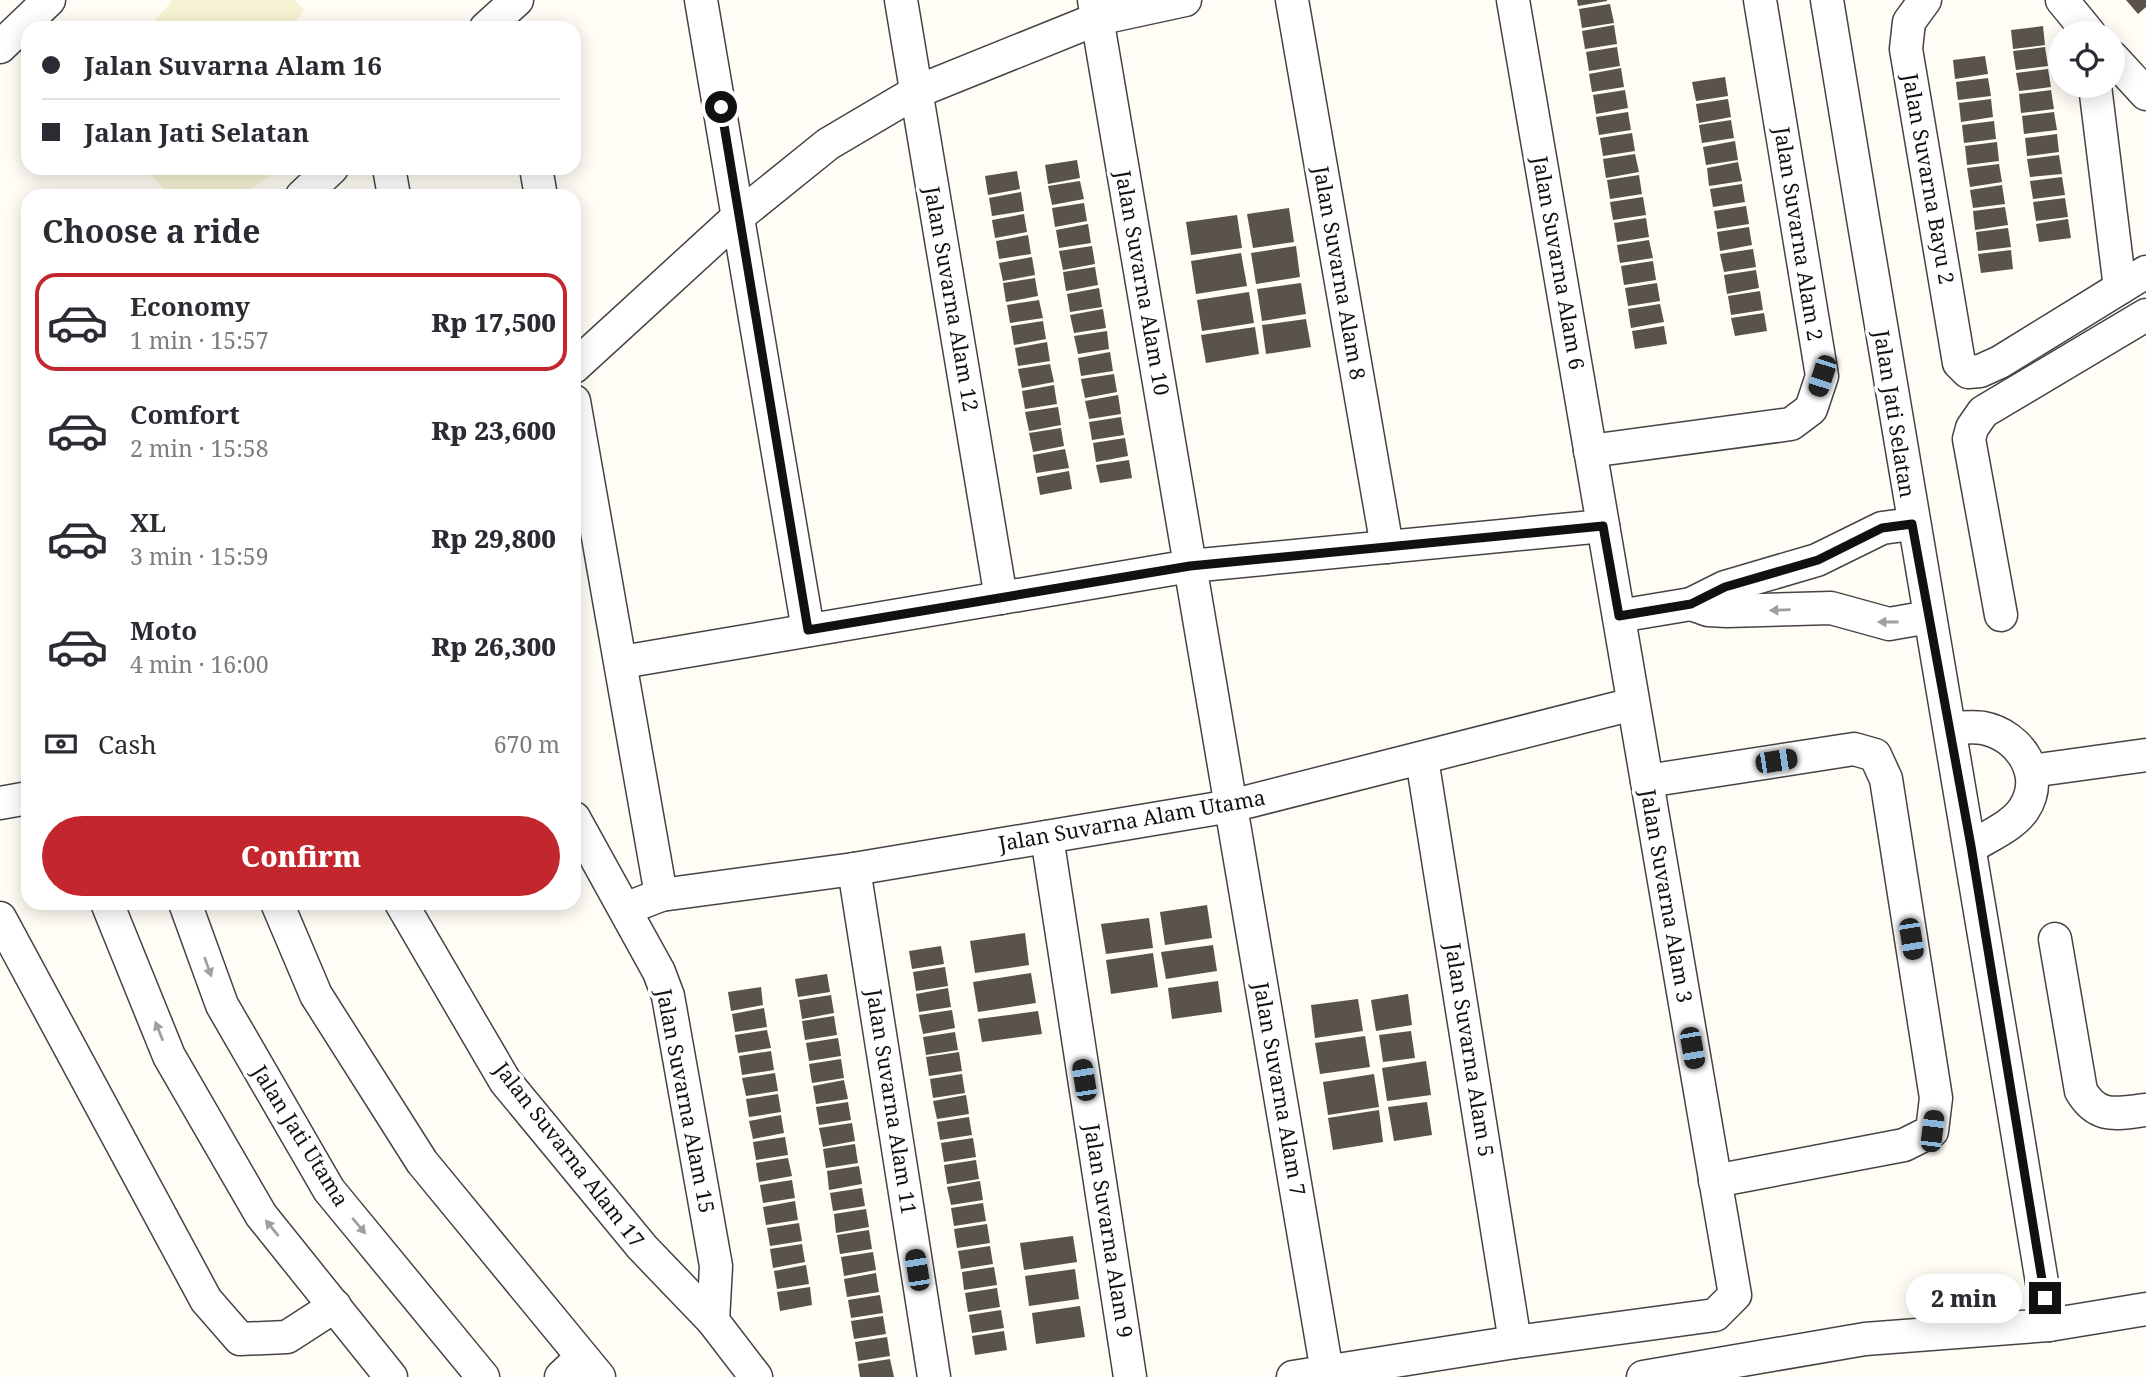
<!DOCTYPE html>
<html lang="en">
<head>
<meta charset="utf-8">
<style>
	:root { --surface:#fff; --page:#f7f7f7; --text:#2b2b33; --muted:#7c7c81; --line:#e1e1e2; --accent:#c4262e }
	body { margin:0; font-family:"Noto Serif",serif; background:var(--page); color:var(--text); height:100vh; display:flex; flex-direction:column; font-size:26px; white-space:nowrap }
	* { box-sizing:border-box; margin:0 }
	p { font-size:23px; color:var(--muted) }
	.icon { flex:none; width:38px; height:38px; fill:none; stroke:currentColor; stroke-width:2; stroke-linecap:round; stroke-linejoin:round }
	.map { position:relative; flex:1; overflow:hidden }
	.side { position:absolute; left:21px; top:189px; width:560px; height:721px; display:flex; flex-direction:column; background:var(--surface); border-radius:21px; box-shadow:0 4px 18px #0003 }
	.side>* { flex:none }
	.top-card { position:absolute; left:21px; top:21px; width:560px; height:154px; border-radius:21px; box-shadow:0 4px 18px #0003; display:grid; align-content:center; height:154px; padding:0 21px; background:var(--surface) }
	.tools { position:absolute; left:2048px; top:21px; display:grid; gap:14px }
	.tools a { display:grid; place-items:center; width:77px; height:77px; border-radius:50%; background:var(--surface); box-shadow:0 4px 18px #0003; font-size:35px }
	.end { position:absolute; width:32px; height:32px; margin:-16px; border:9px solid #111; background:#fff; box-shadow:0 0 0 4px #fff }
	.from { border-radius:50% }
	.bubble { position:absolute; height:49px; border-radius:24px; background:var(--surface); box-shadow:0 4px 18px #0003; font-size:23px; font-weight:800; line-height:49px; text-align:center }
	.car { position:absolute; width:21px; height:42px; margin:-21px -10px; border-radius:9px; box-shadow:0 0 5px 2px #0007; background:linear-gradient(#222 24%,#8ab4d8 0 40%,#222 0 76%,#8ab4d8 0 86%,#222 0) }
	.top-card b { display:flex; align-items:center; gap:24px; height:66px; font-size:26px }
	.top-card b+b { border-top:2px solid var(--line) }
	.top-card i { width:18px; height:18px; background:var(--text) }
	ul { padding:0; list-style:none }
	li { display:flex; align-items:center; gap:21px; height:98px; margin:0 14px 10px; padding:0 7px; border:4px solid transparent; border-radius:21px }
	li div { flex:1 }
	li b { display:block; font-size:26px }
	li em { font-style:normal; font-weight:800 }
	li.selected { border-color:var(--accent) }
	li>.icon { width:63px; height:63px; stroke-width:1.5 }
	h2 { padding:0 21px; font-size:32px; line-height:84px }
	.pay { display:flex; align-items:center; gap:18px; height:77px; padding:0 21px; font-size:26px }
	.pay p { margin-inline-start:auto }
	.button { display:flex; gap:14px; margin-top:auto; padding:14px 21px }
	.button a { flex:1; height:80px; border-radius:42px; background:var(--accent); color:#fff; font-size:28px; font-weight:800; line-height:80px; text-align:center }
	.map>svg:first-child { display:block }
</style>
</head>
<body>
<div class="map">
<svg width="2146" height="1377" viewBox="0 0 2146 1377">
	<rect width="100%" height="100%" fill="#fffdf5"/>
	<g fill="#f6f3d4">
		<polygon points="173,0 294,0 305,10 289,28 148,28"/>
		<polygon points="145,168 279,168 242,196 170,196"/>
	</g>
	<g fill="#5a524d">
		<polygon points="1577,0 1607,0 1607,1 1578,6"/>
		<polygon points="2126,0 2146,0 2146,7 2138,14"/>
		<polygon points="1610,4 1614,23 1582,28 1579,9"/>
		<polygon points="1614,25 1617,44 1585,49 1582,31"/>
		<polygon points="2043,26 2045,45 2013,49 2011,30"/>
		<polygon points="1617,47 1620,66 1589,71 1586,52"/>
		<polygon points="2045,47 2048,66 2016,70 2013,51"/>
		<polygon points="1985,56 1988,74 1955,79 1953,60"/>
		<polygon points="1621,68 1624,87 1592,92 1589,74"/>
		<polygon points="2048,69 2051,87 2019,91 2016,73"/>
		<polygon points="1725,77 1728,96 1696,101 1692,82"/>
		<polygon points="1988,78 1991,96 1958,100 1956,82"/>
		<polygon points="1625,90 1628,108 1596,114 1593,95"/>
		<polygon points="2051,90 2054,109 2021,113 2019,94"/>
		<polygon points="1728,99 1731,117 1699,123 1696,104"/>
		<polygon points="1991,99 1993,117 1961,122 1959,103"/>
		<polygon points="1628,112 1631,130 1599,135 1596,117"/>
		<polygon points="2054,112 2057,130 2024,134 2022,116"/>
		<polygon points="1731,120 1734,138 1702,143 1699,125"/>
		<polygon points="1994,121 1996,139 1964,143 1962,125"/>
		<polygon points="1632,133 1635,151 1603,156 1600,138"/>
		<polygon points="2057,134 2059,152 2027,156 2025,138"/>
		<polygon points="1735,141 1738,160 1706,165 1703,147"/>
		<polygon points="1997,142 1999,161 1967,165 1965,146"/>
		<polygon points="1635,154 1639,172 1606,178 1603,159"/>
		<polygon points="2059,155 2062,174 2030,177 2027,159"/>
		<polygon points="1077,160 1080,178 1048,184 1045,165"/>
		<polygon points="1738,162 1742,181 1709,186 1707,168"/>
		<polygon points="1999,164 2002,182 1970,187 1967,168"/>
		<polygon points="1017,171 1020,189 988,195 985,176"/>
		<polygon points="1639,175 1642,194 1610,199 1607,180"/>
		<polygon points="2062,177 2065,195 2033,199 2030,181"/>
		<polygon points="1080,181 1084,199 1052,205 1048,186"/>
		<polygon points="1742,184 1745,202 1713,207 1710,189"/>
		<polygon points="2002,185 2005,204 1973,208 1970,190"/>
		<polygon points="1021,192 1024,211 992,216 989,198"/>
		<polygon points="1643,197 1646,215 1613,220 1610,202"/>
		<polygon points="2065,198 2068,217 2036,221 2033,202"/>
		<polygon points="1084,203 1087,221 1055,227 1052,208"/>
		<polygon points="1746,206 1749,224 1717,229 1714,211"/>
		<polygon points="2005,207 2008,225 1975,230 1973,211"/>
		<polygon points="1289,208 1294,242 1253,248 1247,214"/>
		<polygon points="1024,214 1027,232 995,238 992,220"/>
		<polygon points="1237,215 1242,248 1191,255 1186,222"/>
		<polygon points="1646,218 1649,237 1617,242 1614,223"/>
		<polygon points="2068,219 2071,238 2039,242 2036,224"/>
		<polygon points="1088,224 1091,243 1059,248 1056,230"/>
		<polygon points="1749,227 1752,245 1720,251 1717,232"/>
		<polygon points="2008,228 2011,247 1978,251 1976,232"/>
		<polygon points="1028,235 1031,254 999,259 996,241"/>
		<polygon points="1649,240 1653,258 1620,263 1617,245"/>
		<polygon points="1092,246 1095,264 1063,270 1059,251"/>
		<polygon points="1296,246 1300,277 1256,284 1251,253"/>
		<polygon points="1753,249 1756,267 1724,272 1720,254"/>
		<polygon points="2011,250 2013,269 1981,273 1978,254"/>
		<polygon points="1241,253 1247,286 1196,294 1191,261"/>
		<polygon points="1032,257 1035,275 1003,281 999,263"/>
		<polygon points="1653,261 1656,280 1624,285 1621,266"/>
		<polygon points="1095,267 1098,285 1066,291 1063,272"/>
		<polygon points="1756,270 1759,288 1727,294 1724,275"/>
		<polygon points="1035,278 1038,296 1006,302 1003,283"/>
		<polygon points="1301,283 1306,314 1262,321 1257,289"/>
		<polygon points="1657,283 1660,301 1628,306 1625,288"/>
		<polygon points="1099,288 1102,307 1070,312 1067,294"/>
		<polygon points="1760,291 1763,310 1731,315 1728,296"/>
		<polygon points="1249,292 1254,323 1202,331 1197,300"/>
		<polygon points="1039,300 1043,318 1010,323 1007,305"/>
		<polygon points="1660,304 1664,322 1631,328 1628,309"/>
		<polygon points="1103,309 1106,328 1074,333 1070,315"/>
		<polygon points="1764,313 1767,331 1735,336 1731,318"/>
		<polygon points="1306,319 1311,347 1266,354 1262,325"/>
		<polygon points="1043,321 1046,339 1014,345 1011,326"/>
		<polygon points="1664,326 1667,344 1635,349 1632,331"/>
		<polygon points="1255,327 1259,354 1206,363 1201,335"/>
		<polygon points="1107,331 1109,349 1078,354 1074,336"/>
		<polygon points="1047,342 1050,361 1018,366 1015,348"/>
		<polygon points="1110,352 1113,371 1081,376 1078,358"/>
		<polygon points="1050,364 1054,382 1022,388 1018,369"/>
		<polygon points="1114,374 1117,392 1085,398 1081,379"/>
		<polygon points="1054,385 1057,404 1025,409 1022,391"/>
		<polygon points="1118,395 1121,414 1089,419 1085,401"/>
		<polygon points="1058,407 1061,425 1029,431 1025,412"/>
		<polygon points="1121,417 1124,435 1092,440 1089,422"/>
		<polygon points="1061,428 1064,446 1033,452 1029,433"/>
		<polygon points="1125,438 1128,456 1096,462 1093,443"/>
		<polygon points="1065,449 1069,468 1036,473 1033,455"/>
		<polygon points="1129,460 1132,478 1100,483 1096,465"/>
		<polygon points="1069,471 1072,489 1040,495 1037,477"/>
		<polygon points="1207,905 1212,938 1165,945 1160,912"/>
		<polygon points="1149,918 1153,948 1106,954 1101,924"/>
		<polygon points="1025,933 1029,965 975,973 970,941"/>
		<polygon points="1213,945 1217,971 1166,979 1161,952"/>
		<polygon points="941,946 944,964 912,969 909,951"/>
		<polygon points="1153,953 1158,987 1111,994 1106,960"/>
		<polygon points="945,967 948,986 916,991 913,972"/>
		<polygon points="1031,973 1036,1003 978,1012 973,982"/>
		<polygon points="827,974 830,992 798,997 795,979"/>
		<polygon points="1218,981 1222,1012 1172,1019 1168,988"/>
		<polygon points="761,987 763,1005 731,1011 728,992"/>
		<polygon points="948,988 951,1007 919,1012 916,994"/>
		<polygon points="1408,994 1412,1025 1376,1031 1371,1000"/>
		<polygon points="831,995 834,1013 802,1019 799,1000"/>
		<polygon points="1358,999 1363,1031 1315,1038 1311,1005"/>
		<polygon points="764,1008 767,1027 735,1032 732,1014"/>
		<polygon points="952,1010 955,1028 923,1034 919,1015"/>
		<polygon points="1038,1011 1042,1034 982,1042 978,1019"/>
		<polygon points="834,1016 837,1035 805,1040 802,1021"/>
		<polygon points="767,1030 771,1048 738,1053 735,1035"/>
		<polygon points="1411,1031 1415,1058 1383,1062 1379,1035"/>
		<polygon points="955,1032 958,1050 926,1055 923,1037"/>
		<polygon points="1365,1036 1370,1067 1320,1074 1315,1043"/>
		<polygon points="838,1038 841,1056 809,1061 806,1043"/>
		<polygon points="771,1051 774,1070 742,1075 739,1056"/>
		<polygon points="959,1052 962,1071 929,1076 926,1057"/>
		<polygon points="841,1059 844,1078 812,1083 809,1064"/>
		<polygon points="1426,1061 1431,1095 1387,1101 1382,1068"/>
		<polygon points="775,1073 778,1091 746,1096 742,1078"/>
		<polygon points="962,1074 965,1093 933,1098 930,1079"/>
		<polygon points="1374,1074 1379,1107 1328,1115 1323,1082"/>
		<polygon points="844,1080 848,1099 816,1104 813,1086"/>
		<polygon points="778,1094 781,1112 749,1117 746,1099"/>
		<polygon points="966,1095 969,1114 937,1119 933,1101"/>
		<polygon points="848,1102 851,1120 819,1125 816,1107"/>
		<polygon points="1427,1102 1432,1135 1394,1141 1388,1107"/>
		<polygon points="1379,1110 1383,1142 1333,1150 1328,1118"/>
		<polygon points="781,1115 784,1133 753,1139 749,1121"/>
		<polygon points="969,1117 972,1135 940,1140 937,1122"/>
		<polygon points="852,1123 855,1141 823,1147 819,1128"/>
		<polygon points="785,1137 788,1155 756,1160 753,1142"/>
		<polygon points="973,1138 976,1157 944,1162 941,1143"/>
		<polygon points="855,1144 858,1163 826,1168 823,1149"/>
		<polygon points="788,1158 792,1176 759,1182 756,1163"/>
		<polygon points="976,1160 979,1179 947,1184 944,1165"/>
		<polygon points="859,1166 862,1184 829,1190 827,1171"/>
		<polygon points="792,1180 795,1198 763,1203 760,1185"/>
		<polygon points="980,1181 983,1200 951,1205 947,1187"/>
		<polygon points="862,1188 865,1206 833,1211 830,1193"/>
		<polygon points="795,1201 798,1220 766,1225 763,1207"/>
		<polygon points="983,1203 986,1221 954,1226 951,1208"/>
		<polygon points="866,1209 869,1227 836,1233 834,1214"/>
		<polygon points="799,1223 802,1241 770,1246 767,1228"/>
		<polygon points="987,1224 990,1243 957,1248 954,1229"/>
		<polygon points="869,1230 872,1249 840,1254 837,1235"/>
		<polygon points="1073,1236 1077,1262 1024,1270 1020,1243"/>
		<polygon points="802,1244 805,1262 773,1268 770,1249"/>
		<polygon points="990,1246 993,1264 961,1269 958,1251"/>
		<polygon points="873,1252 876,1270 844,1276 841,1257"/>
		<polygon points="806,1265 809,1284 777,1289 774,1271"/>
		<polygon points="994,1267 997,1285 964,1290 962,1272"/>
		<polygon points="1075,1269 1079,1299 1029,1306 1025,1276"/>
		<polygon points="876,1273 879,1292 847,1297 844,1279"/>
		<polygon points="810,1287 812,1305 780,1311 777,1292"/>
		<polygon points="997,1288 1000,1307 968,1312 965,1293"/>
		<polygon points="880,1295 883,1313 851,1318 848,1300"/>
		<polygon points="1080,1306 1085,1337 1036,1344 1032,1313"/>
		<polygon points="1001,1310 1004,1328 972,1333 969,1315"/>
		<polygon points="883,1316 886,1334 854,1339 851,1321"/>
		<polygon points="1004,1331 1007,1350 975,1355 972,1336"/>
		<polygon points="887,1337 890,1356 858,1361 855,1342"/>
		<polygon points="890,1359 894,1377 860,1377 858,1364"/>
	</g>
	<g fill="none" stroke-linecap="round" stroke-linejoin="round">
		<g stroke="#444" stroke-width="35">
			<g id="minor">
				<polyline points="701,0 808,630"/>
				<polyline points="901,0 1001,598"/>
				<polyline points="1094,0 1327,1372"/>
				<polyline points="1292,0 1387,547"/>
				<path d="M1827,0c72,442 150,883 222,1325"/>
				<polyline points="1925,0 1909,22 1906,49 1959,363 1968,372 1980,371 2000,362 2146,272"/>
				<polyline points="2062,0 2089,33"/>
				<polyline points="486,28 517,0"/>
				<polyline points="0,47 49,0"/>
				<polyline points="2112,57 2146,94"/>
				<polyline points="2095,86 2120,288"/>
				<polyline points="389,168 394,196"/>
				<polyline points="536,168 541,196"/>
				<polyline points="302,196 332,168"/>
				<polyline points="574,367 740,215 828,144 916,92 1097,19 1185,0"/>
				<polyline points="574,401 661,895"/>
				<polyline points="1590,451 1791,424 1811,409 1822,376 1760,0"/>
				<polyline points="1691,604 1708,610 1727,611 1831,608 1889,624 1929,617"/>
				<polyline points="2001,615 1969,439 1972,428 1983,412 2146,315"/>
				<polyline points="1619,616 1691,604 1725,587 1817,560 1882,528 1912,524"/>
				<polyline points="622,662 1190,566 1603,526"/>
				<path d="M1950,728c11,0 23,-2 33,0 37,7 63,47 41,81 -11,17 -36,27 -53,38"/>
				<polyline points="1422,759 1515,1342"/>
				<polyline points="2031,771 2146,755"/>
				<polyline points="1647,781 1854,749 1875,755 1886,779 1936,1098 1932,1131 1904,1145 1715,1181"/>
				<polyline points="0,803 28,798"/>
				<polyline points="574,818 659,972 668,996 716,1266 713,1321"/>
				<polyline points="1047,837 1130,1377"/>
				<polyline points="854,869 934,1377"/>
				<polyline points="107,903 169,1056 261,1215 391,1377"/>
				<polyline points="185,903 222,1005 329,1190 483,1377"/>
				<polyline points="277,903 316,995 422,1162 599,1377"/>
				<polyline points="401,903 505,1081 642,1247 713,1321 756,1377"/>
				<polyline points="625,909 661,895 854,869 1231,806 1633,704"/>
				<polyline points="0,918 206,1300 240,1339 287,1337 335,1306"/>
				<path d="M2055,939l26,152c17,29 36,22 65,19"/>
				<polyline points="561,1377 582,1357"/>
				<polyline points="1293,1377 1515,1342 1715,1315 1735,1295 1513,0"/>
				<polyline points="1643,1377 1865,1339 2049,1325 2146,1309"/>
			</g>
		</g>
		<use href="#minor" stroke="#fff" stroke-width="32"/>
	</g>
	<defs><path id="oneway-solid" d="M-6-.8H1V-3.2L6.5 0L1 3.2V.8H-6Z" transform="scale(1.75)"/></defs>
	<g fill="#a0a0a0">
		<use href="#oneway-solid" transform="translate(1780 610) rotate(178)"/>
		<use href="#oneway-solid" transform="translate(1888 622) rotate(-180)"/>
		<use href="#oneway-solid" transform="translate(208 967) rotate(70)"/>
		<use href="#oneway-solid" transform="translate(159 1031) rotate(-112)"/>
		<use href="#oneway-solid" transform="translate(359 1226) rotate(50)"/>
		<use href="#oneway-solid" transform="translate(272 1228) rotate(-129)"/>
	</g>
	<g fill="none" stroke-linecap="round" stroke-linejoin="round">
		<polyline stroke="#111" stroke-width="9" points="721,107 808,630 1190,566 1603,526 1619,616 1691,604 1725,587 1818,560 1882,528 1912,524 1971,846 2045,1298"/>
	</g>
	<g text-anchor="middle" stroke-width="7" stroke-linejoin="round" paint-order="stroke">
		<g font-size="21" fill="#111" stroke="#fff">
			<text transform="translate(1928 179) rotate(80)" y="7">Jalan Suvarna Bayu 2</text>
			<text transform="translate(1798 234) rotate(81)" y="7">Jalan Suvarna Alam 2</text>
			<text transform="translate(1558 263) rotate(80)" y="7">Jalan Suvarna Alam 6</text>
			<text transform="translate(1339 273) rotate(80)" y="7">Jalan Suvarna Alam 8</text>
			<text transform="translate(1142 283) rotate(80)" y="7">Jalan Suvarna Alam 10</text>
			<text transform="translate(951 299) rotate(80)" y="7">Jalan Suvarna Alam 12</text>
			<text transform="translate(1894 414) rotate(81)" y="7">Jalan Jati Selatan</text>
			<text transform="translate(1132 821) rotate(-10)" y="7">Jalan Suvarna Alam Utama</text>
			<text transform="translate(1666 896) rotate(80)" y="7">Jalan Suvarna Alam 3</text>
			<text transform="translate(1469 1050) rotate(81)" y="7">Jalan Suvarna Alam 5</text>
			<text transform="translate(1279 1089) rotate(80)" y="7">Jalan Suvarna Alam 7</text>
			<text transform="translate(685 1101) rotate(79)" y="7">Jalan Suvarna Alam 15</text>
			<text transform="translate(891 1102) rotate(81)" y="7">Jalan Suvarna Alam 11</text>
			<text transform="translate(300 1136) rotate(58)" y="7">Jalan Jati Utama</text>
			<text transform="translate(569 1155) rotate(52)" y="7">Jalan Suvarna Alam 17</text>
			<text transform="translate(1108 1231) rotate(81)" y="7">Jalan Suvarna Alam 9</text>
		</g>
	</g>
</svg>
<div class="tools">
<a><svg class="icon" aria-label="locate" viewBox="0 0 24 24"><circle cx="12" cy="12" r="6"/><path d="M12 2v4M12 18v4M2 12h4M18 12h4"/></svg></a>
</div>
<i class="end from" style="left:721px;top:107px"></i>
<i class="end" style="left:2045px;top:1298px"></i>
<div class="bubble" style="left:1906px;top:1274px;width:116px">2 min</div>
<i class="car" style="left:1822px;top:376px;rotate:198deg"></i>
<i class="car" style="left:1776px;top:761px;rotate:81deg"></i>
<i class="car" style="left:1911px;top:939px;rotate:171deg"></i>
<i class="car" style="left:1692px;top:1048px;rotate:170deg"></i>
<i class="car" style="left:1084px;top:1080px;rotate:351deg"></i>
<i class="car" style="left:1932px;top:1131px;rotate:7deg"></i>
<i class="car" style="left:917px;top:1270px;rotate:351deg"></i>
<div class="top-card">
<b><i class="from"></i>Jalan Suvarna Alam 16</b>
<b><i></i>Jalan Jati Selatan</b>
</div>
<section class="side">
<h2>Choose a ride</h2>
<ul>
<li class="selected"><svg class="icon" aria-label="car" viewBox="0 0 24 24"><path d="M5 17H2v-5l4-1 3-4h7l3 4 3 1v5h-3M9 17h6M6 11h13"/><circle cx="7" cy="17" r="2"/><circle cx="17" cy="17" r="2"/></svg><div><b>Economy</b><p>1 min · 15:57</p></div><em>Rp 17,500</em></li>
<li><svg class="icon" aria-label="car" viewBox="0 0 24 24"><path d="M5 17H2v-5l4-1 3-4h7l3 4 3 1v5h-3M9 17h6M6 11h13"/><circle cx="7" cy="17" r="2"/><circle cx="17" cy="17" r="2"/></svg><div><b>Comfort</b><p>2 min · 15:58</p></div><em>Rp 23,600</em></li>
<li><svg class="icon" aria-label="car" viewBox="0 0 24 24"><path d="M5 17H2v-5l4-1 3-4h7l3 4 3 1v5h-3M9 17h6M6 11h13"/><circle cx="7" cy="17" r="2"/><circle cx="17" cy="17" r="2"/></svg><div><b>XL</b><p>3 min · 15:59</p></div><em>Rp 29,800</em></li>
<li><svg class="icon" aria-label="car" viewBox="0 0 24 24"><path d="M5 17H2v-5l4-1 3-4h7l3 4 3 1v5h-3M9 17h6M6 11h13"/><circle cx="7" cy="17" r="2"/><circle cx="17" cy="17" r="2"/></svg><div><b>Moto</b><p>4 min · 16:00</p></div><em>Rp 26,300</em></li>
</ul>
<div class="pay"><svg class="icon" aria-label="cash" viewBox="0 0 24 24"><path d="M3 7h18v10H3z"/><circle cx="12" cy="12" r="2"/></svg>Cash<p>670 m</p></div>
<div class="button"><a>Confirm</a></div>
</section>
</div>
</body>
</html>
